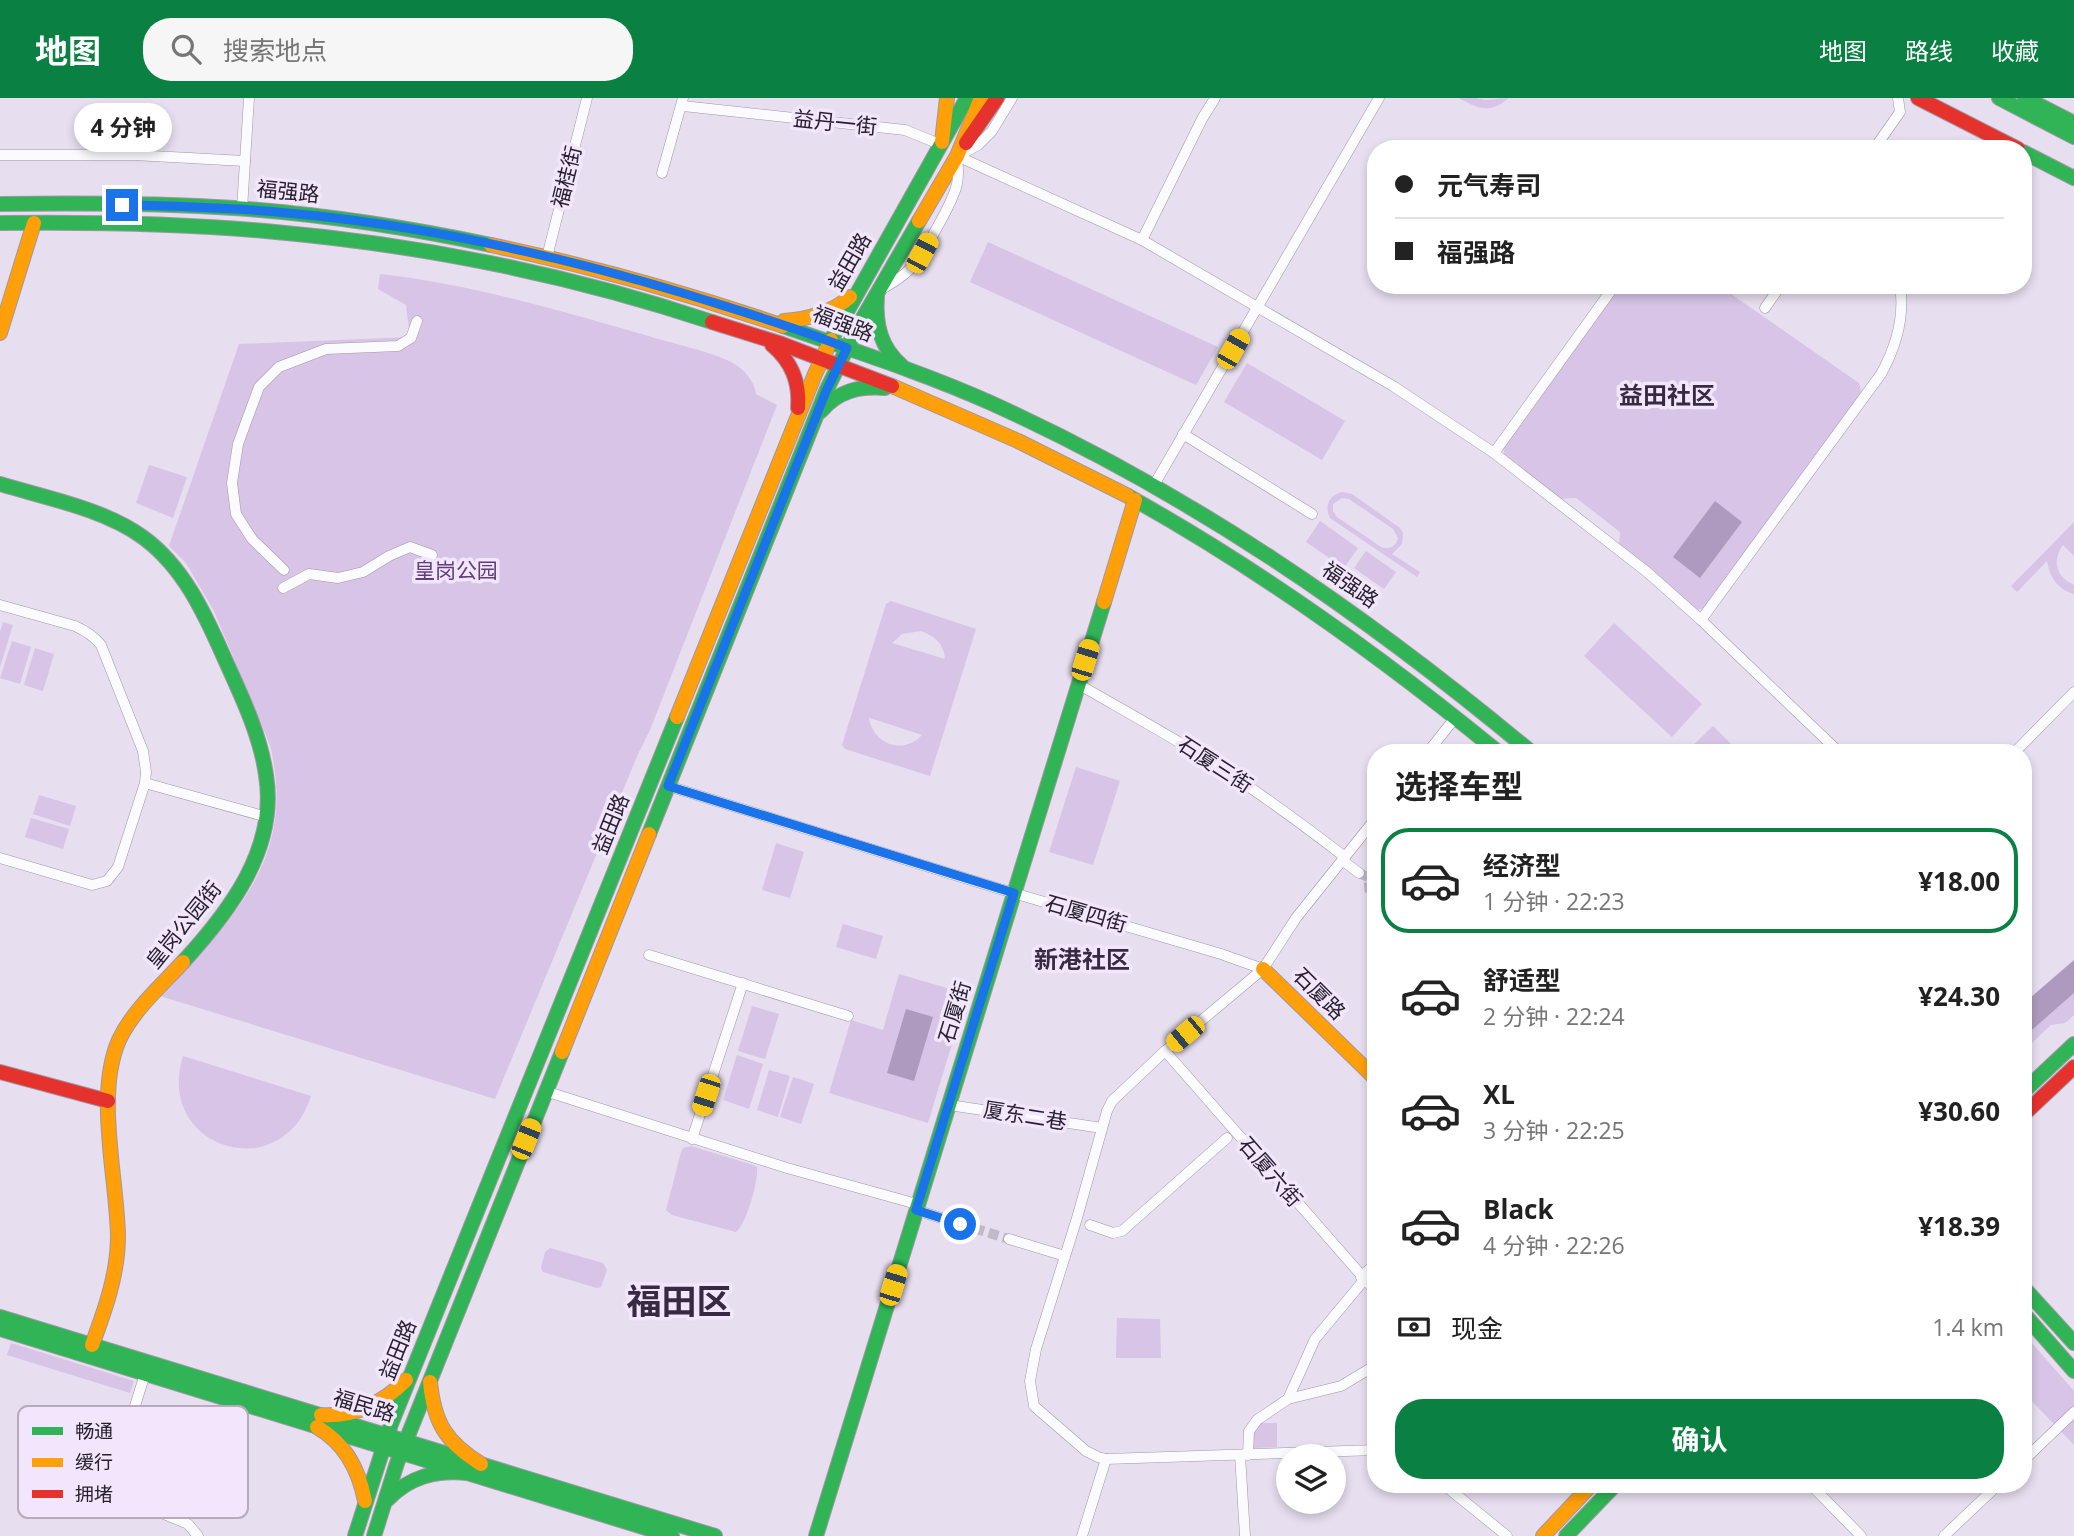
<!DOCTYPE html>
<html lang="zh">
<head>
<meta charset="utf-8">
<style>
	:root { --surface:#fff; --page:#f6f6f6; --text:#222; --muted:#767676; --line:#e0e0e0; --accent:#0b8043 }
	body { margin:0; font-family:"Open Sans","Noto Sans SC",sans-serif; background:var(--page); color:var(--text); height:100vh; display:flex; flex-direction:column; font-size:26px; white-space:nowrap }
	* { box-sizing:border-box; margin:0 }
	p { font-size:23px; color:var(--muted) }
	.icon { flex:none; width:38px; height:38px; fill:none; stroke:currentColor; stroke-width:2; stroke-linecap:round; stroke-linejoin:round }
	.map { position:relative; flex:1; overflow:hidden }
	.details { position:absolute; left:1367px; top:646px; width:665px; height:749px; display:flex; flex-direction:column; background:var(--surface); border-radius:28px; box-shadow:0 4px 10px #0003 }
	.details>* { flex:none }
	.banner { position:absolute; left:1367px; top:42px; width:665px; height:154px; border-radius:28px; box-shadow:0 4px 10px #0003; display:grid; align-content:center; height:154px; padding:0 28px; background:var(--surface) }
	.buttons { position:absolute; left:1276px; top:1346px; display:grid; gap:14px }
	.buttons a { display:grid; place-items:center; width:70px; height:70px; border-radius:50%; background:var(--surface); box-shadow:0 4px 10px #0003; font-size:35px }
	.end { position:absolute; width:32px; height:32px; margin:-16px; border:9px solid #1a73e8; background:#fff; box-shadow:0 0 0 4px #fff }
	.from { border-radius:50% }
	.bubble { position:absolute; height:49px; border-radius:24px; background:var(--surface); box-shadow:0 4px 10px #0003; font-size:23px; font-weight:700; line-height:49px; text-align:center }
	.car { position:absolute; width:21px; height:42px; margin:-21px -10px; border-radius:9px; box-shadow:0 0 5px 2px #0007; background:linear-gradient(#f5c518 24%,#345 0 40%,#f5c518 0 76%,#345 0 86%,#f5c518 0) }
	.banner b { display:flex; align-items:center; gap:24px; height:66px; font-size:26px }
	.banner b+b { border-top:2px solid var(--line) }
	.banner i { width:18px; height:18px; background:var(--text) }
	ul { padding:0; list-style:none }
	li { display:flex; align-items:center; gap:21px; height:105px; margin:0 14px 10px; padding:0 14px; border:4px solid transparent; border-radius:28px }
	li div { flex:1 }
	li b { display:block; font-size:26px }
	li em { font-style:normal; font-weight:700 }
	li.current { border-color:var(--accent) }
	li>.icon { width:63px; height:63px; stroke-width:1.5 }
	h2 { padding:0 28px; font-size:32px; line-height:84px }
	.pay { display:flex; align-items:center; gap:18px; height:77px; padding:0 28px; font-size:26px }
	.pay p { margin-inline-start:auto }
	.action { display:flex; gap:14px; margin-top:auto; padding:14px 28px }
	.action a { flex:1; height:80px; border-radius:28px; background:var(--accent); color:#fff; font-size:28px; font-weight:700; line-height:80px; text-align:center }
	header { display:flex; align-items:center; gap:42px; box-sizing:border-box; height:98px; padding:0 35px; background:var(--accent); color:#fff }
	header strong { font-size:33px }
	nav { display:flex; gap:38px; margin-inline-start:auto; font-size:24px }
	.search { width:490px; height:63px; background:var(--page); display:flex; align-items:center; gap:18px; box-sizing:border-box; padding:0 24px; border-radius:28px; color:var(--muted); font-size:26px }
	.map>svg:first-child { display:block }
</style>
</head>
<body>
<header>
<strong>地图</strong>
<div class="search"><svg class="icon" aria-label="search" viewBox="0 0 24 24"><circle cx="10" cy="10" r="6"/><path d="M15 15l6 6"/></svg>搜索地点</div>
<nav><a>地图</a><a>路线</a><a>收藏</a></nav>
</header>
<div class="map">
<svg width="2074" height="1438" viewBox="0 0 2074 1438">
	<rect width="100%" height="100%" fill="#e7deef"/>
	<g fill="#d7c4e6" fill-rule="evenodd">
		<path d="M1459,0h17l9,2 23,-2c-16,16 -31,11 -49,0z"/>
		<polygon points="988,144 1218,249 1196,287 970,184"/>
		<path d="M380,176c90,10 178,36 265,61 25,8 64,16 86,27 13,7 23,18 25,32l21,11 -127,325 -12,24 -143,345 -335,-103c72,-76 138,-137 110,-251l-56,-134 -28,-48 -17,-17 70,-202 171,-7 -4,-32 -28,-16z"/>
		<polygon points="1617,187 1718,187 1859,285 1862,297 1707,510 1692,512 1619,449 1620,434 1615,430 1576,400 1558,401 1505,358 1502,346"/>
		<polygon points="1247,265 1345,323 1322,362 1224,304"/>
		<polygon points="149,367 187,379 173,420 136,405"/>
		<path d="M1342,394l10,2 48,34 3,5 -1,11 -10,10 28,18 -3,5 -87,-59c-6,-12 -1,-23 12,-26zM1342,400l7,1 44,30 5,9c-2,9 -9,12 -17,9l-44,-30 -4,-6v-7z"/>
		<polygon points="1320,423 1358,450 1344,470 1306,444"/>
		<path d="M2074,424v34l-11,-11c-12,16 -6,33 11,40v9c-17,-5 -24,-17 -27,-33l-30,31 -6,-6z"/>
		<polygon points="1366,453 1396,474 1384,491 1354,470"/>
		<path d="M891,503l85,28 -46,147 -85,-27 -3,-4 44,-141zM921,533c14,5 23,13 24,28l-53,-16 10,-9zM869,620h1l52,17c-18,20 -49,10 -53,-17z"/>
		<polygon points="3,524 13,527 0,569 0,534"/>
		<polygon points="1614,525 1702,606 1672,639 1584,558"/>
		<polygon points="12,543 31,549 20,586 0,580"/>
		<polygon points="35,550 54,556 43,593 24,587"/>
		<polygon points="1713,628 1739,654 1689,654 1687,653"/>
		<polygon points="1076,669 1120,683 1093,767 1049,754"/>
		<polygon points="39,697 76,708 70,728 33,716"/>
		<polygon points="31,720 69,731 63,751 25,739"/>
		<polygon points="776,745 804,754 790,800 762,792"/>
		<polygon points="843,826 883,838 876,861 836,849"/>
		<polygon points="899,876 967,896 928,1025 829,995 851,922 883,932"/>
		<polygon points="2074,895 2074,917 2065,925 2051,927 2023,953 2023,940"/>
		<polygon points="752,908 779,916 765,961 738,953"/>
		<polygon points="737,957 763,966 749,1011 723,1002"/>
		<path d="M183,958l128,40c-29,92 -157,53 -128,-40z"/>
		<polygon points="769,972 790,978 778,1019 757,1012"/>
		<polygon points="793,979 814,986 801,1026 780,1019"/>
		<path d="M691,1048l62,19 4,2c2,12 -11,58 -21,65l-64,-17 -6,-5 15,-58 2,-4z"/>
		<polygon points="550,1150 603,1165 607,1172 601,1189 597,1190 543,1174 541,1170 545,1154"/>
		<polygon points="1117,1220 1160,1221 1161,1260 1116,1260"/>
		<polygon points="2023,1235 2074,1293 2074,1347 2023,1294"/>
		<polygon points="11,1245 134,1283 130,1295 7,1257"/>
		<polygon points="1260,1325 1277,1325 1277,1349 1251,1350 1251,1339"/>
	</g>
	<g fill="#ae9abf">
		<polygon points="1715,403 1742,424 1700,480 1673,459"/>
		<polygon points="2074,862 2074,895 2023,940 2023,906"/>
		<polygon points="906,911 933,919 914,983 887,975"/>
	</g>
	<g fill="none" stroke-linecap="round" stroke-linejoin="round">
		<g stroke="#c1b8c8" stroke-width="10" stroke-dasharray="10 5" stroke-linecap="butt">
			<polyline points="1359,775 1368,779 1370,795 1376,804"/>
			<polyline points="960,1126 1009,1141"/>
		</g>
		<g stroke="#a098a5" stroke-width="11">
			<g id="street">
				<polyline points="683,8 905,32 942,47"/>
				<polyline points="1874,51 1900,14 1898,0"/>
				<polyline points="0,57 134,57 245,63"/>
				<polyline points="957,58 1142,142 1393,288 1494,355 1647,474 1701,522 1839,654"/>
				<polyline points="958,58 978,47 992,33 1012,0"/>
				<polyline points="662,75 683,0"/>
				<polyline points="242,111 249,0"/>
				<polyline points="1142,142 1202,21 1215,0"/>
				<polyline points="547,159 587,0"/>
				<path d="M882,191c10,-6 19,-11 27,-19 13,-13 44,-68 48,-86 2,-9 1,-19 0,-28"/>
				<polyline points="1765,210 1781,187"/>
				<polyline points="1183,336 1312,416"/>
				<polyline points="1494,355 1615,187"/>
				<polyline points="1154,387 1379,0"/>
				<polyline points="284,472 252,441 236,416 232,385 238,346 259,289 279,269 326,251 398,248 411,240 417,223"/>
				<polyline points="283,490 309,476 338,480 363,474 389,458 410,449 432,457"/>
				<path d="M0,507l75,21c11,5 19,10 26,19l42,106 3,21 -1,11 -27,84 -11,14 -15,4 -92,-27"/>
				<path d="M1701,522l180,-246c15,-27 24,-57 19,-89"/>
				<path d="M1078,586c45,26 91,51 135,79 46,29 89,61 132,94"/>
				<polyline points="1428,654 1455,620"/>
				<polyline points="2015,654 2074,594"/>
				<polyline points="145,685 267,719"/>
				<polyline points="668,688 1000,791 1221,856 1263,871"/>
				<polyline points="1376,720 1296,820 1263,871 1165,953 1112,1003 1107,1013 1077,1120 1036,1251 1030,1283 1034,1308 1086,1353 1098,1359 1106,1361 1376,1352"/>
				<polyline points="1342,762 1359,775"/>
				<polyline points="649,857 848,918"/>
				<polyline points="1165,953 1376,1194"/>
				<polyline points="545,993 787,1070 906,1103 912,1105 919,1103"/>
				<polyline points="949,1007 1102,1030"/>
				<polyline points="692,1041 743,885"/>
				<polyline points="916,1112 960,1126"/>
				<polyline points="1090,1127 1113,1135 1122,1133 1227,1040"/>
				<polyline points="1009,1141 1065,1158"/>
				<polyline points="1361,1179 1376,1165"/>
				<polyline points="145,1276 134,1311 131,1347 133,1354 143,1368 146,1396 154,1412 188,1426 198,1438"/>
				<polyline points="1288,1301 1315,1241 1364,1182"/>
				<polyline points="1240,1357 1245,1438"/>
				<polyline points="1248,1357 1249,1333 1257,1322 1288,1301 1341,1288 1376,1267"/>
				<polyline points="2023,1363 2074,1314"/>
				<polyline points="1443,1386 1507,1438"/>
				<polyline points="1810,1386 1861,1438"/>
				<polyline points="1082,1438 1106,1361"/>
				<polyline points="1944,1438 1999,1386"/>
			</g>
		</g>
		<g stroke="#a098a5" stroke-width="16">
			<g id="fast">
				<polyline points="1999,0 2074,39"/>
				<polyline points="2025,0 2074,25"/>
				<polyline points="2023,54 2074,80"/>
				<path d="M0,106c78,-1 156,-1 234,4 86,6 172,19 257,37"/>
				<path d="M0,125c89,-1 177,0 265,8 151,13 303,43 447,91"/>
				<path d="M877,198c-2,28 3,51 25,70"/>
				<path d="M783,228c69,24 141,47 208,77 199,90 373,210 540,349"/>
				<polyline points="831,242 967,0"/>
				<path d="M821,313c17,-20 38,-25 64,-23"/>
				<path d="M0,386c46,14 105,25 144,54 39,29 60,74 79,117 17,38 37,78 43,120 12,73 -36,136 -83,187"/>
				<path d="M1128,398c131,73 254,161 370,256"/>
				<polyline points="649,736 827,291 857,230 919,123"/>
				<polyline points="2023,994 2074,946"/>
				<polyline points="2023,1189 2074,1245"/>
				<polyline points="2023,1215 2074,1273"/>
				<polyline points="0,1219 715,1438"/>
				<polyline points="0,1231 672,1438"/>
				<path d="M387,1402c22,-23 48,-30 80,-27"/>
				<polyline points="355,1438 391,1326 677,619"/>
				<polyline points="374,1438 397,1365 562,954"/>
				<polyline points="816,1438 1104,504"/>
				<polyline points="1566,1438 1616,1386"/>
			</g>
		</g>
		<g stroke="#a098a5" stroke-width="16">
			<g id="slow">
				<polyline points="942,44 947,0"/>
				<polyline points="919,123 957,58 981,0"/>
				<path d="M491,147c99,21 196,48 292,81"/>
				<path d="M784,223c25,-2 47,-8 66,-24"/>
				<polyline points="0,235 34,125"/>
				<polyline points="892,288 1018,343 1128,398"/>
				<polyline points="1104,504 1135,402"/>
				<polyline points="677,619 815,276 831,242"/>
				<polyline points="1263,871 1376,981"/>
				<polyline points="562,954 649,736"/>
				<path d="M92,1247c13,-35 26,-71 26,-109 -1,-58 -23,-142 1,-196 14,-30 42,-54 64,-78"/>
				<path d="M430,1284c4,41 16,60 51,82"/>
				<path d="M321,1317c33,2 62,-12 85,-35"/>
				<path d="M317,1329c28,16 42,43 48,74"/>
				<polyline points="1543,1438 1592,1386"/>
			</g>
		</g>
		<g stroke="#a098a5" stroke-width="16">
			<g id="jam">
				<polyline points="1918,0 2018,51"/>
				<polyline points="966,45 997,0"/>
				<polyline points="712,224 782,246 892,288"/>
				<path d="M772,247c20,17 28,37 26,63"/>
				<polyline points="0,974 108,1003"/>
				<polyline points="2023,1017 2074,969"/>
			</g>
		</g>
		<use href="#street" stroke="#fbfafd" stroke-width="10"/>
		<use href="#fast" stroke="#30b455" stroke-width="14"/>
		<use href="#slow" stroke="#ff9f0a" stroke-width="14"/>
		<use href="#jam" stroke="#e5322d" stroke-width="14"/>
	</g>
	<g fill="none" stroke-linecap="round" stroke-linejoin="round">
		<path stroke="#1a73e8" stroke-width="9" d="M122,107c62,1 124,3 186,10 128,13 255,42 378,79 54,17 109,33 161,54l-20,41 -159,397 346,107 -98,317 44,14"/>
	</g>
	<g text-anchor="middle" stroke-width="7" stroke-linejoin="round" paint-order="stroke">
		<g font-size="21" fill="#28212d" stroke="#f1e6fb">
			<text transform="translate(835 25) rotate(6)" y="7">益丹一街</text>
			<text transform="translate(567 79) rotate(-76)" y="7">福桂街</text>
			<text transform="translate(288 94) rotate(6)" y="7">福强路</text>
			<text transform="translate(850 164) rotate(-60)" y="7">益田路</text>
			<text transform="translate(843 226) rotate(21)" y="7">福强路</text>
			<text transform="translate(1350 487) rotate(35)" y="7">福强路</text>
			<text transform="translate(1215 667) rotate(33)" y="7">石厦三街</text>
			<text transform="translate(611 726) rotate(-68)" y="7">益田路</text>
			<text transform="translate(1086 816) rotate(16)" y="7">石厦四街</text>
			<text transform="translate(184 827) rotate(-51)" y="7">皇岗公园街</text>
			<text transform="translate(1319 896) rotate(45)" y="7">石厦路</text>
			<text transform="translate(955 914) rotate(-73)" y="7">石厦街</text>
			<text transform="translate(1025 1018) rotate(9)" y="7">厦东二巷</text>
			<text transform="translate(1270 1074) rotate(49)" y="7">石厦六街</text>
			<text transform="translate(398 1252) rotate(-68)" y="7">益田路</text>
			<text transform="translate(364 1308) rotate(17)" y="7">福民路</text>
		</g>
		<g font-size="21" fill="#613e7a" stroke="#f1e6fb">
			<text x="456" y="480">皇岗公园</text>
		</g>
		<g font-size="24" font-weight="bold" fill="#392a44" stroke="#f1e6fb">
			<text x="1667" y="306">益田社区</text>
			<text x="1082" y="870">新港社区</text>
		</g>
		<g font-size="35" font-weight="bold" fill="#392a44" stroke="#f1e6fb">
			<text x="679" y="1216">福田区</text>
		</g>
	</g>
	<rect x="18" y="1308" width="230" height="112" rx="10" fill="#f1e6fb" stroke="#b5abbd" stroke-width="2"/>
	<rect x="32" y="1329" width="31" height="8" fill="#30b455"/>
	<rect x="32" y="1360" width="31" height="9" fill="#ff9f0a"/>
	<rect x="32" y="1392" width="31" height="8" fill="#e5322d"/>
	<g font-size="19" fill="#28212d">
		<text x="75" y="1340">畅通</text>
		<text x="75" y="1371">缓行</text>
		<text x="75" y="1403">拥堵</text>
	</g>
</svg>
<div class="buttons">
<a><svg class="icon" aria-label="layers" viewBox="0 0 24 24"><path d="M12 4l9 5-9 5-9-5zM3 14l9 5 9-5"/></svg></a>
</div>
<i class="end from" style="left:960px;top:1126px"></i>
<i class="end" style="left:122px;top:107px"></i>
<div class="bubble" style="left:74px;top:5px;width:98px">4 分钟</div>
<i class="car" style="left:922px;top:155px;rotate:28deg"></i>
<i class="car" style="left:1233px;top:251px;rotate:30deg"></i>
<i class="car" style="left:1085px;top:562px;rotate:17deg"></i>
<i class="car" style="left:1185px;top:936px;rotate:230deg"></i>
<i class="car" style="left:706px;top:997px;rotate:198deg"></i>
<i class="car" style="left:526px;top:1041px;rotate:22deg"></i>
<i class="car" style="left:893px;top:1187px;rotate:17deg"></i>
<div class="banner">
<b><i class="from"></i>元气寿司</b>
<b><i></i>福强路</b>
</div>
<section class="details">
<h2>选择车型</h2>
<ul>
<li class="current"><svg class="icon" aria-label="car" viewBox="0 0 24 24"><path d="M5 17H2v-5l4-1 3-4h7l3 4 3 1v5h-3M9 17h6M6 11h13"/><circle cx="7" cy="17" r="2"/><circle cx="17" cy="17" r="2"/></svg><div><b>经济型</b><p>1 分钟 · 22:23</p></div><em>¥18.00</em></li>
<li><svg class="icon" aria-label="car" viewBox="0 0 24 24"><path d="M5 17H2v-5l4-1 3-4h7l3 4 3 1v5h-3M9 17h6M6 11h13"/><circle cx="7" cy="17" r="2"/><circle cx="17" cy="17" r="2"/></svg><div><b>舒适型</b><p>2 分钟 · 22:24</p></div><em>¥24.30</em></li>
<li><svg class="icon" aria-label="car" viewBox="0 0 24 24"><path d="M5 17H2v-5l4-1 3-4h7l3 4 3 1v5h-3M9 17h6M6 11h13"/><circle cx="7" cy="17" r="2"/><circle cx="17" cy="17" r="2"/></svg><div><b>XL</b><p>3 分钟 · 22:25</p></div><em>¥30.60</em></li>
<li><svg class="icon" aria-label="car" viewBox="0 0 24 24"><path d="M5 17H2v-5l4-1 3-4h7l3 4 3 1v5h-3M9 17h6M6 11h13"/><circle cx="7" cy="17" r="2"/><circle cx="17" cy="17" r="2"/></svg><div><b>Black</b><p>4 分钟 · 22:26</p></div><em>¥18.39</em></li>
</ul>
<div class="pay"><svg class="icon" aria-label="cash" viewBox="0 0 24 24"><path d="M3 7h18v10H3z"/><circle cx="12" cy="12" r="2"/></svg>现金<p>1.4 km</p></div>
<div class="action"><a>确认</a></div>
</section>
</div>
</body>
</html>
